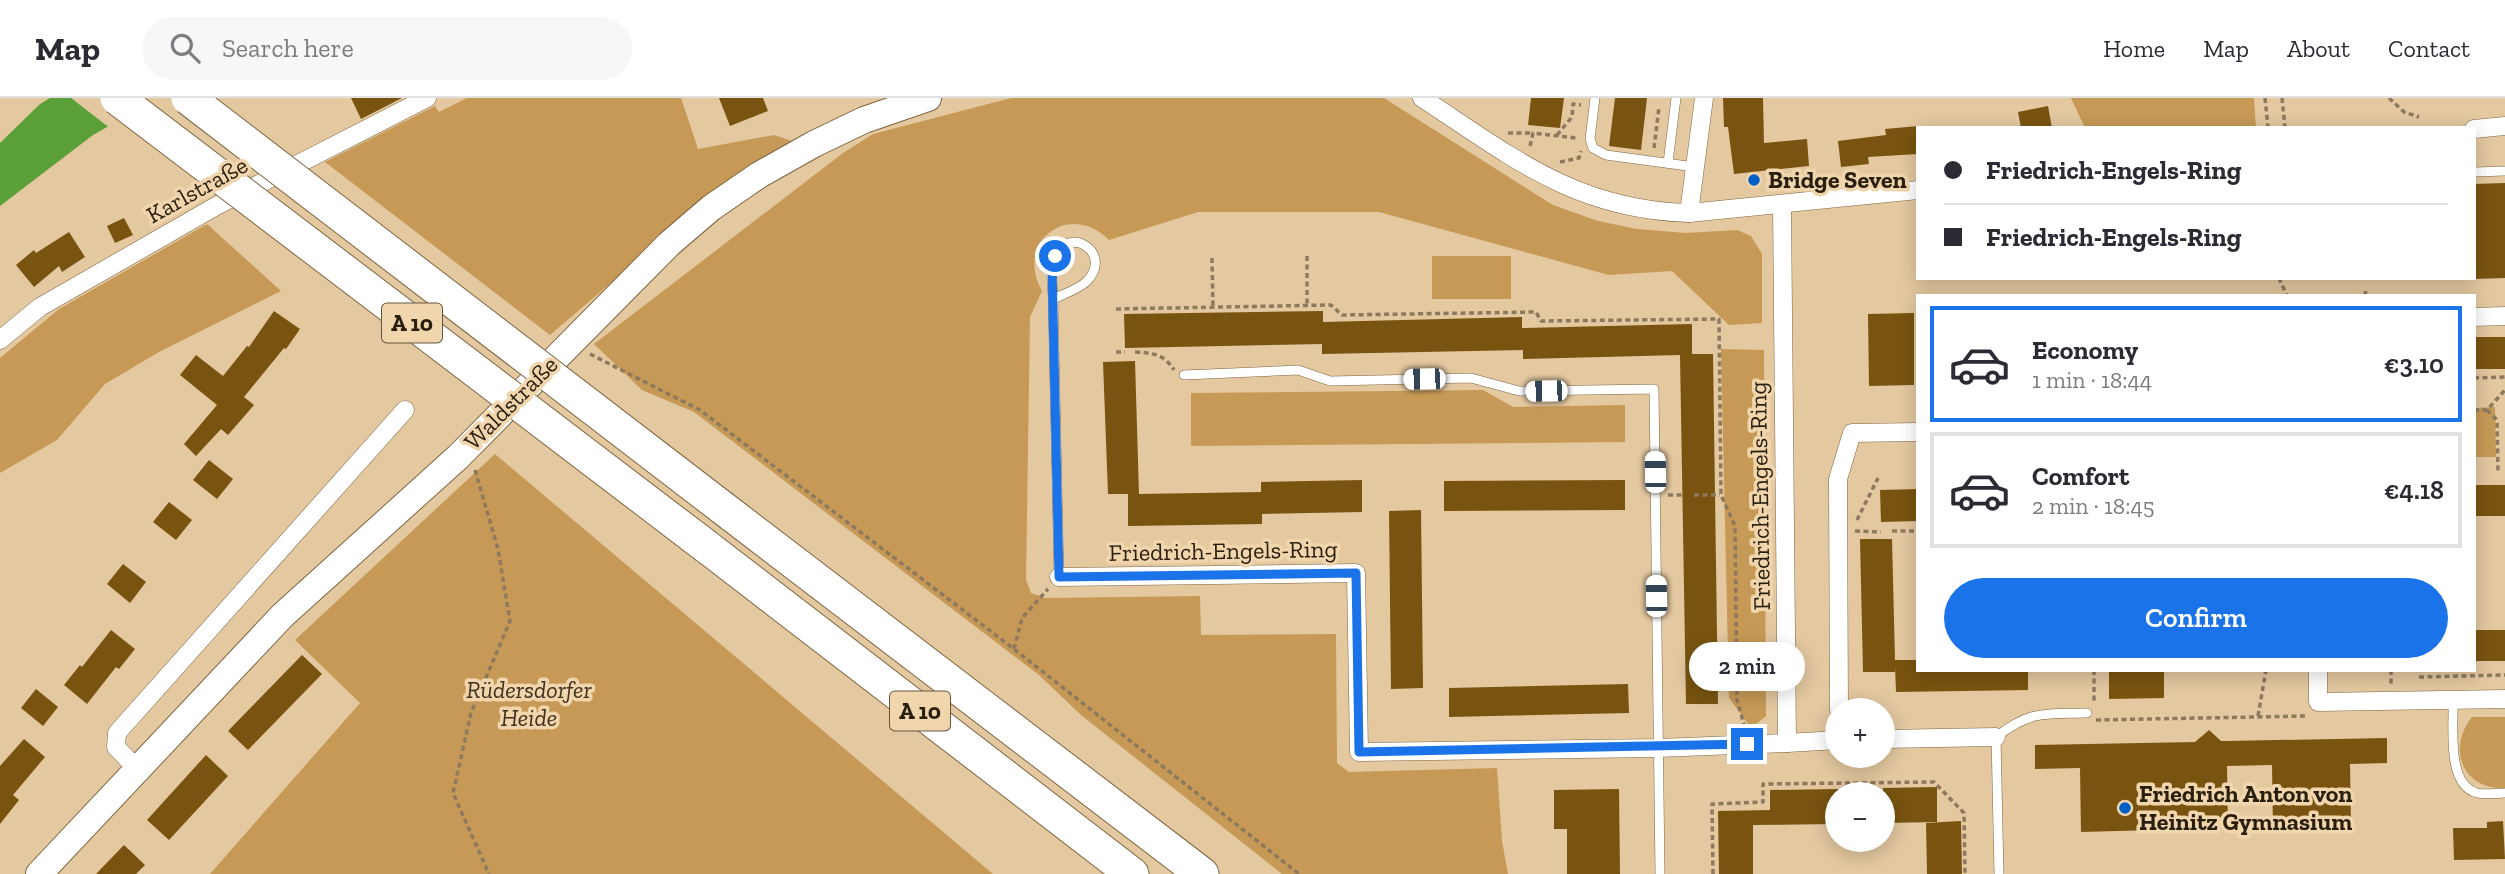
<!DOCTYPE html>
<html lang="en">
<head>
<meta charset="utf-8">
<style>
	:root { --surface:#fff; --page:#f7f7f7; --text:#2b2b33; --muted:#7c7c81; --line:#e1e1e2; --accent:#1a73e8 }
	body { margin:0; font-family:"Zilla Slab",serif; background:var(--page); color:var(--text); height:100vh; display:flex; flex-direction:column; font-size:26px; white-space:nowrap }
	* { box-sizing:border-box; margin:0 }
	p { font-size:23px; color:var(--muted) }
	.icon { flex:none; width:38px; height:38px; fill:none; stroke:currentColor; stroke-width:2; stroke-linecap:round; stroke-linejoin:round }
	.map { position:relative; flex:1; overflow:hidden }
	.details { position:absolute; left:1916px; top:196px; width:560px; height:378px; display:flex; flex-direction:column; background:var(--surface); border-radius:0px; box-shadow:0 4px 18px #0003 }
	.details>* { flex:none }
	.banner { position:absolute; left:1916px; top:28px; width:560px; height:154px; border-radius:0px; box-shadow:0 4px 18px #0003; display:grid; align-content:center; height:154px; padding:0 28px; background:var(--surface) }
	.buttons { position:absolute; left:1825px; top:600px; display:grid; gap:14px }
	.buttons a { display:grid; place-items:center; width:70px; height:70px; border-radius:50%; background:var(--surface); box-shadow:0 4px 18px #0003; font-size:35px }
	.end { position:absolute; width:32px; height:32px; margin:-16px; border:9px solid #1a73e8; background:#fff; box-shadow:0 0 0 4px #fff }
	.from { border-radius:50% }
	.bubble { position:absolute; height:49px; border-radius:24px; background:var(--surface); box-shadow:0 4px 18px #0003; font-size:23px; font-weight:600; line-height:49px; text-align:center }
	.car { position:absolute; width:21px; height:42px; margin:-21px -10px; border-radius:9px; box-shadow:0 0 5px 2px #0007; background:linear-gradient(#fff 24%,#345 0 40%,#fff 0 76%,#345 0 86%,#fff 0) }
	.banner b { display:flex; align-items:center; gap:24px; height:66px; font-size:26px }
	.banner b+b { border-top:2px solid var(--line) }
	.banner i { width:18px; height:18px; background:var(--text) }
	ul { padding:12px 0 0; list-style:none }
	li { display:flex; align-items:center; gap:21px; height:116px; margin:0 14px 10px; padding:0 14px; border:4px solid var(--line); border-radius:0px }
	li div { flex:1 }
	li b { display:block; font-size:26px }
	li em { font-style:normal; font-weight:600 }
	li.active { border-color:var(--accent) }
	li>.icon { width:63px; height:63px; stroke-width:1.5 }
	.button { display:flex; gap:14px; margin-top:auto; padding:14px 28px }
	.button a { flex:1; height:80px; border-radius:42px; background:var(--accent); color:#fff; font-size:28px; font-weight:600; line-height:80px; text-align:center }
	header { display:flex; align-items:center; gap:42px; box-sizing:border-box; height:98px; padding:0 35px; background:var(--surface); border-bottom:2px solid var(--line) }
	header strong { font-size:33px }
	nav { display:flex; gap:38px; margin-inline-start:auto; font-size:24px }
	.search { width:490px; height:63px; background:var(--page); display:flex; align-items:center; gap:18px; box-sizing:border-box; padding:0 24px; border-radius:38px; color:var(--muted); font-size:26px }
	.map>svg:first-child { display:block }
</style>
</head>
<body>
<header>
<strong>Map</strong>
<div class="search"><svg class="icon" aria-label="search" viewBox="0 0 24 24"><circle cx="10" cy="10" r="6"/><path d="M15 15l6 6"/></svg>Search here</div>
<nav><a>Home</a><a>Map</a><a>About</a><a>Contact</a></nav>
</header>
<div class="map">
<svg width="2505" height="776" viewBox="0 0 2505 776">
	<rect width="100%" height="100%" fill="#e3c8a0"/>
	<g fill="#c69a56">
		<polygon points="467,0 681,0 698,51 774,37 798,45 716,95 550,237 325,64 435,8 439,14"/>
		<path d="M1011,0h373l169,107 45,16 39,8 49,4 51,-3 14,6 11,18v69l-33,2 -57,-54 -63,4 -230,-63h-181l-89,28c-40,-40 -95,2 -67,51l-12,26 -4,263 5,13 14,5 155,-2 1,39 135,-1 1,129 12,9 148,-4 5,73 6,33h-226l-201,-159 -42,-40 -345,-263 -52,-22 -48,-46 249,-191 30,-19z"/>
		<polygon points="2071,0 2254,0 2256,30 2085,30"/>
		<polygon points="207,126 281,193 159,254 105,286 57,342 0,375 0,260 59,211"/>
		<rect x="1432" y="158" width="79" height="43"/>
		<polygon points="1721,251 1764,252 1766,618 1751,630 1729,600"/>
		<polygon points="1483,292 1513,309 1625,307 1625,344 1191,348 1191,295"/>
		<polygon points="2495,309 2496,359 2475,359 2475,310"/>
		<polygon points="495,356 993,776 210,776 360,605 295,542"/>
		<path d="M2472,619h33v71c-43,2 -58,-40 -33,-71z"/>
	</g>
	<polygon fill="#5a9f38" points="50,0 158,0 93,37 0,108 0,45 40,6"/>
	<polygon fill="#e3c8a0" points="71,0 162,0 111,31"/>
	<g fill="#795410">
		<polygon points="351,0 402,0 361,21"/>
		<polygon points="719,0 763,0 768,13 730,28"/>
		<polygon points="1531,0 1564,0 1560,30 1528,27"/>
		<polygon points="1615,0 1647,0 1641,52 1609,48"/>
		<polygon points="1723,0 1763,0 1764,45 1807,41 1809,68 1734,76 1728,29 1724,29"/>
		<polygon points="2048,8 2052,30 2021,30 2018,14"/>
		<polygon points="1918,28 1918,56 1868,59 1869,66 1841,69 1838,43 1886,37 1885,31"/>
		<polygon points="2505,85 2505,180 2474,181 2474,86"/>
		<polygon points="124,120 133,137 115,145 107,128"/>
		<polygon points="69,134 85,159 62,174 59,168 34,189 16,167 34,152 36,155"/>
		<polygon points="274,213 300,231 286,251 284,250 244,299 254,307 228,337 221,331 196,358 184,346 217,307 180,277 196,257 223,278 247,248 249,249"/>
		<polygon points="1323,213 1323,224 1522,219 1522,230 1692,226 1692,256 1713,256 1718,606 1686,606 1680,257 1523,261 1523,252 1322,256 1322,246 1125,250 1124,216"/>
		<polygon points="1914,215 1914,287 1869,288 1868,216"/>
		<rect x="2474" y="239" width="31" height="32"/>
		<polygon points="1135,263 1139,396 1261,394 1261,384 1362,382 1362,414 1262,416 1262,426 1128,428 1128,396 1108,396 1103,264"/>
		<polygon points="209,362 233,381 217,401 193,382"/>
		<polygon points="1625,382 1625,412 1444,413 1444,383"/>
		<rect x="2474" y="387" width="31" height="31"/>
		<polygon points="1918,391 1918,423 1881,424 1880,392"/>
		<polygon points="169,404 192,422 176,442 153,424"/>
		<polygon points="1421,412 1423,590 1391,591 1389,413"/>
		<polygon points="1860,441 1892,441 1895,562 1918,562 1918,572 2028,572 2028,592 1896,594 1895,568 1895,574 1863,574"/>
		<polygon points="123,466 146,484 130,505 107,486"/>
		<polygon points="111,532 135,551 119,571 116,569 87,606 64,587 80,567 82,569"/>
		<rect x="2474" y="532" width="31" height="31"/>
		<polygon points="302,557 322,576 248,652 228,633"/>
		<polygon points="2109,572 2164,572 2164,600 2109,601"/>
		<polygon points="1628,586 1629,615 1449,619 1449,590"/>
		<polygon points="36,591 58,609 43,628 21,610"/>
		<polygon points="2209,632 2221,643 2226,643 2387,640 2387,665 2350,666 2351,730 2273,732 2272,667 2227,668 2228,730 2081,734 2080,670 2035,671 2035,647 2195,644"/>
		<polygon points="24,641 45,659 13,697 19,702 0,726 0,668"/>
		<polygon points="206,657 228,678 169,742 147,722"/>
		<polygon points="1937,689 1937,724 1883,725 1883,690"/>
		<polygon points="1619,691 1620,776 1567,776 1567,731 1554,731 1554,692"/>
		<polygon points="1838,691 1838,726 1753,727 1753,776 1719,776 1718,713 1770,712 1770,692"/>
		<polygon points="1961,723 1962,776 1927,776 1926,725"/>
		<polygon points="2503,723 2505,761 2454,762 2453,730 2487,730 2487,724"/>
		<polygon points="124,747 145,767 136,776 96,776"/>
	</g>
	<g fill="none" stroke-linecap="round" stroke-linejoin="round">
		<g stroke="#7f6641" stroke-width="10">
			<g id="lane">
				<polyline points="1595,0 1590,41 1593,50 1606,57 1695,69"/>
				<polyline points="1668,65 1676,0"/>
				<polyline points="2474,74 2505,73"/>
				<path d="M1053,201c0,-13 -4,-32 2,-44 16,-30 58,-1 32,26 -8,8 -23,13 -34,18l6,278"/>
				<polyline points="1184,277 1298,272 1330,283 1471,280 1519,293 1654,291 1660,776"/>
				<path d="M2453,602c1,26 -7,85 24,93 8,2 20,0 28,0"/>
				<path d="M1999,776l-3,-137c35,-27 48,-23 91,-24"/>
			</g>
		</g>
		<g stroke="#7f6641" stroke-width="19">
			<g id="street">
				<path d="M1422,0c90,59 154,112 267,115l229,-23"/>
				<polyline points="2474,31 2505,28"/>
				<polyline points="1689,115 1704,0"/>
				<polyline points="2474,219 2505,218"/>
				<polyline points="0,242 40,209 218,107 427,0"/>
				<polyline points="1059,479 1356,475 1359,654 1658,650 1787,645 1782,106"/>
				<polyline points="2318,572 2318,604 2505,601"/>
				<polyline points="1839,612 1838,381 1852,335 1918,334"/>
				<polyline points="1883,641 1996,639"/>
				<polyline points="1787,645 1838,642"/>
				<polyline points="136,670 116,649 117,635 405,312"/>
			</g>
		</g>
		<g stroke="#7f6641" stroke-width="28">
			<polyline id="secondary" points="39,776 283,517 458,359 669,146 711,110 759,77 814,46 864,22 928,0"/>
		</g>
		<g stroke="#7f6641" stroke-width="35">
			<g id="highway">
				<polyline points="732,417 1202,776"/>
				<polyline points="707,449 1132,776"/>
			</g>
		</g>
		<g stroke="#8d795d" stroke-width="3.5" stroke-dasharray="5 3.5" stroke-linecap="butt">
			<polyline points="2265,0 2268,30"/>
			<polyline points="2282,0 2285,30"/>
			<polyline points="2389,0 2404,14 2419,19"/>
			<polyline points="1508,35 1533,35"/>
			<polyline points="1557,37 1572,19 1573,6 1581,7"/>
			<polyline points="1530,48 1533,35 1576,40"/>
			<polyline points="1654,50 1659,9"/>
			<polyline points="1560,64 1579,60 1581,53"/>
			<polyline points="1307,158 1307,208"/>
			<polyline points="1212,160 1213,209"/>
			<polyline points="2279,180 2287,198"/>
			<polyline points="2365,198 2366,191"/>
			<polyline points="1116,211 1331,207 1342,217 1536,214 1541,223 1719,221 1721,397 1735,428 1737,602 1745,630"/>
			<polyline points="1116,254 1125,254"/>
			<path d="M1135,254c18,1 29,2 39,18"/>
			<polyline points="590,256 700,312 1014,551 1299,776"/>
			<polyline points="2474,280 2505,279"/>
			<polyline points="2474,312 2487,312 2505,292"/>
			<polyline points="2487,312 2497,322 2498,375"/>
			<polyline points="475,372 498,451 510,523 471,615 453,695 489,776"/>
			<polyline points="1668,397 1683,397"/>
			<polyline points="1694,397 1720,397"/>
			<polyline points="1857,422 1878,380"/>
			<polyline points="1855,433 1881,434"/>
			<polyline points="1892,433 1918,433"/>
			<polyline points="1014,551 1022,520 1048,491"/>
			<polyline points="2094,572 2094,606"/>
			<polyline points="2391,572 2391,588"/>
			<polyline points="2419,579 2505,577"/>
			<polyline points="2258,618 2266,572"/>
			<polyline points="2096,622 2306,618"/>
			<polyline points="1713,776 1712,706 1763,704 1763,686 1934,684 1964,715 1965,776"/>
		</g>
		<use href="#lane" stroke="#fff" stroke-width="9"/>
		<use href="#street" stroke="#fff" stroke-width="18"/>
		<use href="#secondary" stroke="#fff" stroke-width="26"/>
		<use href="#highway" stroke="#fff" stroke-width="33"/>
		<g stroke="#7f6641" stroke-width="35" stroke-linecap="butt">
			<g id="highway-bridge">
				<polyline points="117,0 707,449"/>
				<polyline points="188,0 732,417"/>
			</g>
		</g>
		<use href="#highway-bridge" stroke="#fff" stroke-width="33"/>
	</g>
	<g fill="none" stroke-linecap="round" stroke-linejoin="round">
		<polyline stroke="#1a73e8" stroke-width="9" points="1055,158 1052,169 1059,479 1356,475 1359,654 1747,646"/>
	</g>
	<g fill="#0060c8" stroke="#f1d5ac" stroke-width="2.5">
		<circle cx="1754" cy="82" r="7"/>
		<circle cx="2125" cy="710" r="7"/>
	</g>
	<g text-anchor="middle" stroke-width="7" stroke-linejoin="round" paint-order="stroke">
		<g fill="#f1d5ac" stroke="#65563e" stroke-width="2">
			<rect x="382" y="205.5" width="60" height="39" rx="5"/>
			<rect x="890" y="593.5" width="60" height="39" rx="5"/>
		</g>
		<g font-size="23" font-weight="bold" fill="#291f0f">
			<text x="412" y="233">A 10</text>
			<text x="920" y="621">A 10</text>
		</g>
		<g font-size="24" font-weight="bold" fill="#291f0f" stroke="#f1d5ac" text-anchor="start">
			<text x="1768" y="90">Bridge Seven</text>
			<text x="2139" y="704">Friedrich Anton von<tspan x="2139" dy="28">Heinitz Gymnasium</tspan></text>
		</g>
		<g font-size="24" fill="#291f0f" stroke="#f1d5ac">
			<text transform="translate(197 92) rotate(-29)" y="8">Karlstraße</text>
			<text transform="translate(511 305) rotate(-45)" y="8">Waldstraße</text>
			<text transform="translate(1760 398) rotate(-91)" y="8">Friedrich-Engels-Ring</text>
			<text transform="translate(1223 453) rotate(-1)" y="8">Friedrich-Engels-Ring</text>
		</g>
		<g font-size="24" font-style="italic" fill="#3e311d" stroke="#f1d5ac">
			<text x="529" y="600">Rüdersdorfer<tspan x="529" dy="28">Heide</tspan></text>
		</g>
	</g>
</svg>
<div class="buttons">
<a>+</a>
<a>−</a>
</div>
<i class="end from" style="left:1055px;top:158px"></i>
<i class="end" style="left:1747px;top:646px"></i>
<div class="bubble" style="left:1689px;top:544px;width:116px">2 min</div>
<i class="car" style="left:1424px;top:281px;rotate:269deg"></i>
<i class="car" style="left:1546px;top:293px;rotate:269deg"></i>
<i class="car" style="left:1655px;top:374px;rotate:359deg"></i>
<i class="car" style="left:1656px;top:498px;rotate:359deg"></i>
<div class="banner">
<b><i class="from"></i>Friedrich-Engels-Ring</b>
<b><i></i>Friedrich-Engels-Ring</b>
</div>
<section class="details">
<ul>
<li class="active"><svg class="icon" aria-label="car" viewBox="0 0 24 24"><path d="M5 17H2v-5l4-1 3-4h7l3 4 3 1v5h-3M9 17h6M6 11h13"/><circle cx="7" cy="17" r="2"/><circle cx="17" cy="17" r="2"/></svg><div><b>Economy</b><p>1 min · 18:44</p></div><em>€3.10</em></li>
<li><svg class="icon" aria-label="car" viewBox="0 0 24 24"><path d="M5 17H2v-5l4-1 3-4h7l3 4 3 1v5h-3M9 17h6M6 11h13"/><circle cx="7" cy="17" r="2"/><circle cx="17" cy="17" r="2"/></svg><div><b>Comfort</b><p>2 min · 18:45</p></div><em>€4.18</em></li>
</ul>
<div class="button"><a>Confirm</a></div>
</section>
</div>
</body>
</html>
